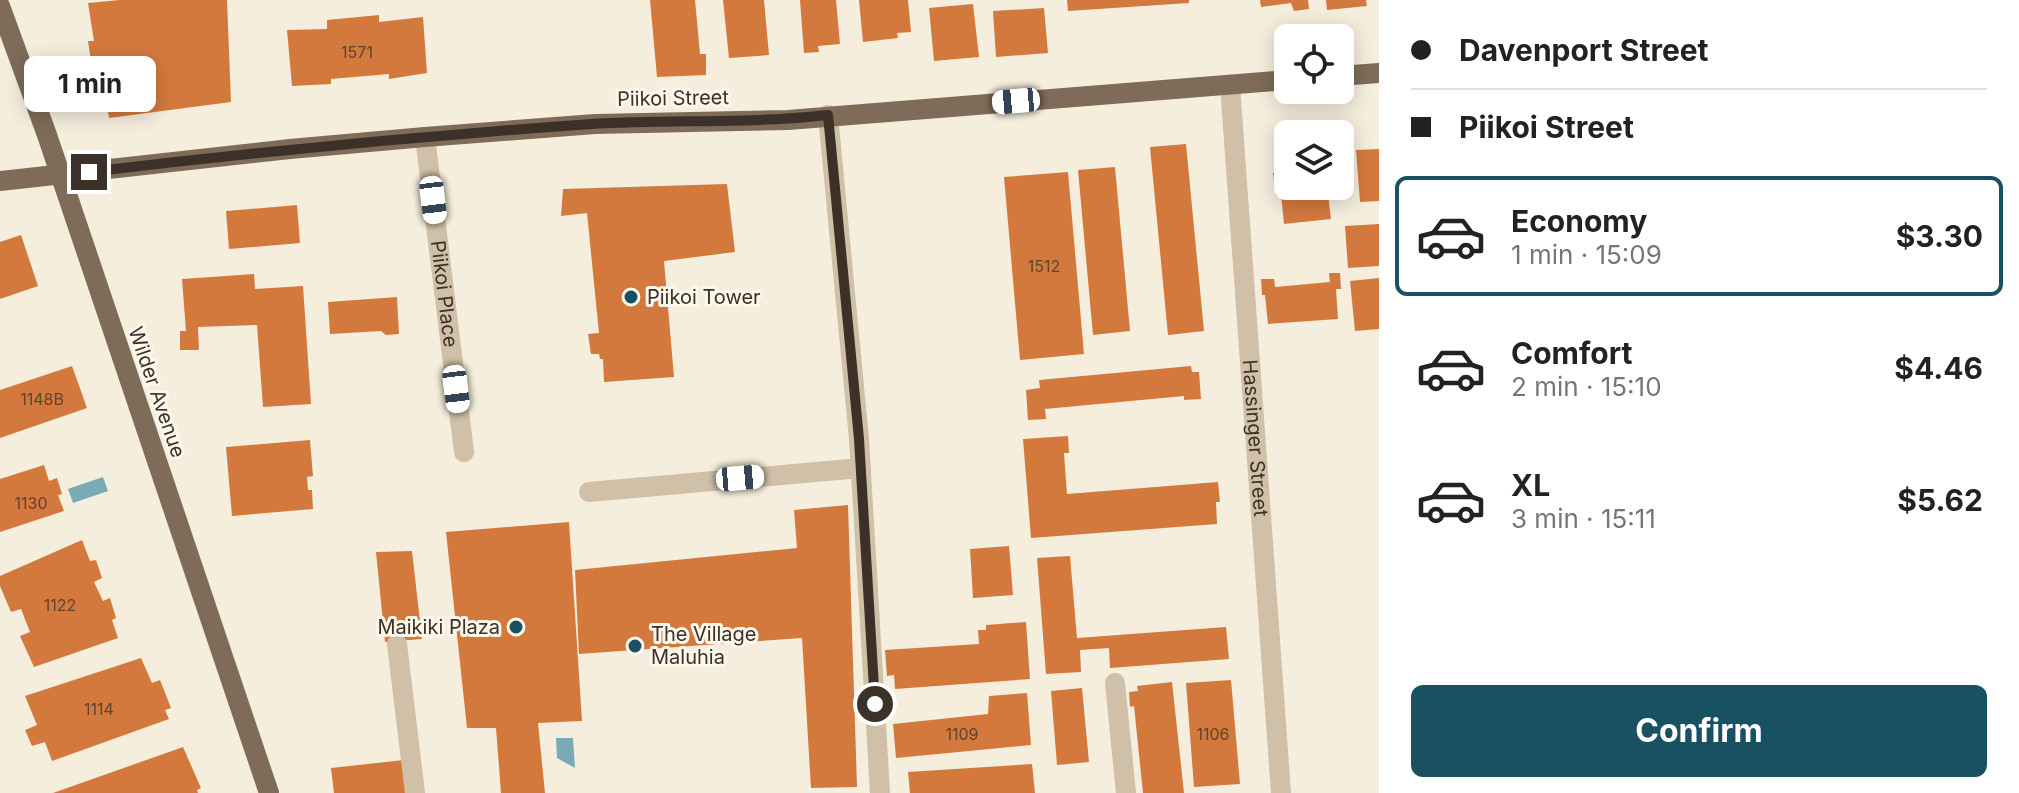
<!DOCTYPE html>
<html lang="en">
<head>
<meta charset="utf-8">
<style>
	:root { --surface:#fff; --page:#f2f2f2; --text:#222; --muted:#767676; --line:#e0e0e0; --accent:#195162 }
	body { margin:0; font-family:Inter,sans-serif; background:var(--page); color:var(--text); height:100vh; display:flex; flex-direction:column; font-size:30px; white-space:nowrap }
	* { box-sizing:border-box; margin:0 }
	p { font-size:26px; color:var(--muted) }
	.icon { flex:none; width:44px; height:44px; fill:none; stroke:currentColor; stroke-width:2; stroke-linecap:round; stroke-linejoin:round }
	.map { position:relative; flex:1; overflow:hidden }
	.side { display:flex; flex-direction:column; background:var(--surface); width:640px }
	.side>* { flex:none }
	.top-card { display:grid; align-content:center; height:176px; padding:0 32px; background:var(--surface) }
	.tools { position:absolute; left:1274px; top:24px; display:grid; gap:16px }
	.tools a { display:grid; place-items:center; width:80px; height:80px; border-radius:12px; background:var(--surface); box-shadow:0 4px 20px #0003; font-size:40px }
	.end { position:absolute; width:36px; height:36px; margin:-18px; border:10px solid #3b3129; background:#fff; box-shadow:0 0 0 4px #fff }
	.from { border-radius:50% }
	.bubble { position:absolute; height:56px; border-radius:12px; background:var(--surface); box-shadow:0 4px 20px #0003; font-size:26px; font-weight:700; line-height:56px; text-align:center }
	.car { position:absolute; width:24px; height:48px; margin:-24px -12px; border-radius:10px; box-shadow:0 0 6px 2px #0007; background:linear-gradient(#fff 24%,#345 0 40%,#fff 0 76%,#345 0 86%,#fff 0) }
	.top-card b { display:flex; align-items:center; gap:28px; height:76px; font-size:30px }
	.top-card b+b { border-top:2px solid var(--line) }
	.top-card i { width:20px; height:20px; background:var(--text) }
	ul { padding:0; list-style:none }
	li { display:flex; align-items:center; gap:24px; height:120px; margin:0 16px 12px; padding:0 16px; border:4px solid transparent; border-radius:12px }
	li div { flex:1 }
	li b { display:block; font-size:30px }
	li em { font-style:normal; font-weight:700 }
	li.selected { border-color:var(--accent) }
	li>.icon { width:72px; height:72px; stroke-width:1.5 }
	.cta { display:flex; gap:16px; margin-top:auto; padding:16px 32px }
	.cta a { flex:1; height:92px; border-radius:12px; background:var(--accent); color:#fff; font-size:32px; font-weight:700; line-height:92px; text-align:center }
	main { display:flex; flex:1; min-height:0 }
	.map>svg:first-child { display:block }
</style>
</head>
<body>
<main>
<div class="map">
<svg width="1379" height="793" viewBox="0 0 1379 793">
	<rect width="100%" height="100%" fill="#f5eedd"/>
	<g fill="#79aab6">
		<polygon points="103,477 108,491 73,503 68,489"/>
		<polygon points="556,738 573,738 575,768 557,758"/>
	</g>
	<g fill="#d3793e">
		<polygon points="120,0 227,0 231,102 109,118 107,105 98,107 88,41 94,41 88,3"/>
		<polygon points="650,0 695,0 700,54 706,54 706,75 657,77"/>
		<polygon points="723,0 764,0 769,55 729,58"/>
		<polygon points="800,0 836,0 840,44 818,46 819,52 804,53"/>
		<polygon points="859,0 908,0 911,32 897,33 898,38 863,42"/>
		<polygon points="1067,0 1189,0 1189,3 1068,11"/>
		<polygon points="1260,0 1308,0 1309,9 1294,11 1291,3 1261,7"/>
		<polygon points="1326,0 1366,0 1367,6 1327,10"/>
		<polygon points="973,4 979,57 934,61 929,8"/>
		<polygon points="1044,8 1048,53 996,57 993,11"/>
		<polygon points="379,15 379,22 423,17 427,73 389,79 389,74 331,79 331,84 292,86 287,30 327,29 327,20"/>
		<polygon points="1288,141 1288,186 1327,186 1331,219 1284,224 1281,195 1276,196 1273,173 1278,172 1274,142"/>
		<polygon points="1186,144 1204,331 1168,335 1150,147"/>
		<polygon points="1379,149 1379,201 1360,202 1356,150"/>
		<polygon points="1115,167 1130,331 1093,335 1078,170"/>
		<polygon points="1068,172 1084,354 1020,360 1004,177"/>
		<polygon points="727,184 735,252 664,261 674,377 604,382 603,359 600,359 599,354 591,354 588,334 599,333 587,213 561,216 563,189"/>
		<polygon points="297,205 300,243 229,249 226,211"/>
		<polygon points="1379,224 1379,266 1348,268 1345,226"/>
		<polygon points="21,235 38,286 0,299 0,242"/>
		<polygon points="1329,273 1340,273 1341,289 1336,289 1338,319 1268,324 1265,295 1262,295 1261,279 1274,279 1275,287 1330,282"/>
		<polygon points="254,274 255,289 303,286 311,404 263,407 257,325 198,327 199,350 180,350 180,331 186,331 182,279"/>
		<polygon points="1379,278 1379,329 1355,331 1350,281"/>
		<polygon points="397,297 399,334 386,335 381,331 330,334 328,302"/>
		<polygon points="72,366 87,408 0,438 0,390"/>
		<polygon points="1191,366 1192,372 1199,372 1201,399 1184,400 1184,396 1045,409 1046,419 1028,420 1026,390 1040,388 1039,380"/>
		<polygon points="1068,436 1069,453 1064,453 1067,494 1218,482 1220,502 1216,502 1217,524 1031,538 1023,439"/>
		<polygon points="310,440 313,476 307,477 308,490 312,490 313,509 232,516 226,447"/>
		<polygon points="44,465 49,481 57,478 62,494 58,495 64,511 0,532 0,479"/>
		<polygon points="848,505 857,787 811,788 802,638 579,654 575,570 797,548 794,510"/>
		<polygon points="569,522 582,721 538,723 545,793 501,793 496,728 467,728 446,532"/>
		<polygon points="82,540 90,561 96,560 102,578 94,582 103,601 110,598 116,618 112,620 118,638 34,667 20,636 30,632 21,609 11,612 0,586 0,576"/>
		<polygon points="1009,546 1013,595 973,598 970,549"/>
		<polygon points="412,551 422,639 385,642 376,552"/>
		<polygon points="1070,556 1077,638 1226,627 1229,659 1110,668 1109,648 1080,650 1081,672 1046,674 1037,558"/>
		<polygon points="1026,622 1030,679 895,689 894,675 887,676 885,650 979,644 978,630 986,630 986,625"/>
		<polygon points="141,658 152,683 160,680 171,708 165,710 169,719 52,761 45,742 32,746 25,730 37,725 25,696"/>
		<polygon points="1231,680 1240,784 1194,787 1186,683"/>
		<polygon points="1172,682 1184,793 1143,793 1134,706 1130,707 1129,692 1138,691 1137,686"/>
		<polygon points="1082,688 1089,762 1057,765 1051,691"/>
		<polygon points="1027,693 1031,745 896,758 893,724 988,714 989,696"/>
		<polygon points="183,747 201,788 197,790 198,793 53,793"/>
		<polygon points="404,760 407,793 334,793 331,768"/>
		<polygon points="1032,764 1035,793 910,793 908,772"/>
	</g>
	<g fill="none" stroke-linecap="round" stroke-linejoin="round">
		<g stroke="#cfc0a7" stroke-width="20">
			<path id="s1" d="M1230,85l51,708"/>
			<polyline points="828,115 859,439 880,793"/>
			<path id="s2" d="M425,137l39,315"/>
			<polyline points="589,492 861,468"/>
			<polyline points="397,644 415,793"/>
			<polyline points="1115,683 1126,793"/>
		</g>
		<g stroke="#7e6b58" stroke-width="20">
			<polyline points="0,6 47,135 269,793"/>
			<polyline points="1340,76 1379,73"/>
			<polyline points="0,181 290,149 425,137 595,124 788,120 1288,80"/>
		</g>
	</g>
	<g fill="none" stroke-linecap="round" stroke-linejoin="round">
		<path stroke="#3b3129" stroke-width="10" d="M89,172c167,-20 334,-36 502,-48 79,-5 158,0 237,-9l31,324 16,265"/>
	</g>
	<g fill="#195162" stroke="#fcf7eb" stroke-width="3">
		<circle cx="631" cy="297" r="8"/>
		<circle cx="516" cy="627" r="8"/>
		<circle cx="635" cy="646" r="8"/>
	</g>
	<g text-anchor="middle" stroke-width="6" stroke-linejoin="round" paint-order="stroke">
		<g font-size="16" fill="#61432e">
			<text x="357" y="58">1571</text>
			<text x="1044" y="272">1512</text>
			<text x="42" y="405">1148B</text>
			<text x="31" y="509">1130</text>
			<text x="60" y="611">1122</text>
			<text x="99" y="715">1114</text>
			<text x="962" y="740">1109</text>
			<text x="1213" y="740">1106</text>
		</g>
		<g font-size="20" fill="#3b3129" stroke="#fcf7eb">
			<text transform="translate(673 98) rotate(-1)" y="7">Piikoi Street</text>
			<text dy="7" stroke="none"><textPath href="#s2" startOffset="158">Piikoi Place</textPath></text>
			<text transform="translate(157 392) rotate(71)" y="7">Wilder Avenue</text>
			<text dy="7" stroke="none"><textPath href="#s1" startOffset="354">Hassinger Street</textPath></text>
		</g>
		<g font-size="20" fill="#3b3129" stroke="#fcf7eb" text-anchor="start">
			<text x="647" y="304">Piikoi Tower</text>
			<text x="500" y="634" text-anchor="end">Maikiki Plaza</text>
			<text x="651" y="641">The Village<tspan x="651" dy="23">Maluhia</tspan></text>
		</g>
	</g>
</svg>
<div class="tools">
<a><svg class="icon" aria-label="locate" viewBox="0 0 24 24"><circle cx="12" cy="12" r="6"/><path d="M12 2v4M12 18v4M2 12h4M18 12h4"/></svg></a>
<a><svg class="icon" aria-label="layers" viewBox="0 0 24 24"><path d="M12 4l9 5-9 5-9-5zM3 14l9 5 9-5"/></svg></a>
</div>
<i class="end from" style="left:875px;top:704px"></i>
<i class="end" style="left:89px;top:172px"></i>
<div class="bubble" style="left:24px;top:56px;width:132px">1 min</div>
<i class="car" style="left:1016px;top:101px;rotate:265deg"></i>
<i class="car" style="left:433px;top:200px;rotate:173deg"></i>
<i class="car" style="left:456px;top:389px;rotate:173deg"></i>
<i class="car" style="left:740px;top:478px;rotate:85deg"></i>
</div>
<section class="side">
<div class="top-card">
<b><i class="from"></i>Davenport Street</b>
<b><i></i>Piikoi Street</b>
</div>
<ul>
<li class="selected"><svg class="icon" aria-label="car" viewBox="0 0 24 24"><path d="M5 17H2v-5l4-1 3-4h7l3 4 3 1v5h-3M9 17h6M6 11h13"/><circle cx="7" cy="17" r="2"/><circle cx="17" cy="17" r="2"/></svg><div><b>Economy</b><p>1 min · 15:09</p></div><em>$3.30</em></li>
<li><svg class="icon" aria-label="car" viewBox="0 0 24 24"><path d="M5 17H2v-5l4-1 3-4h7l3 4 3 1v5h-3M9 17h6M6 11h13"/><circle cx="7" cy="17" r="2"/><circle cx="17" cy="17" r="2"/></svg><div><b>Comfort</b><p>2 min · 15:10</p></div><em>$4.46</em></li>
<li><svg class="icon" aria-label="car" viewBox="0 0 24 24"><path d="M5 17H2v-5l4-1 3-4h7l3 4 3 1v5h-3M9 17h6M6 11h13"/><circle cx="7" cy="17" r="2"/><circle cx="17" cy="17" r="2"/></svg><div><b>XL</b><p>3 min · 15:11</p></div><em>$5.62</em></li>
</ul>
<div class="cta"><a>Confirm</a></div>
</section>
</main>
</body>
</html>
